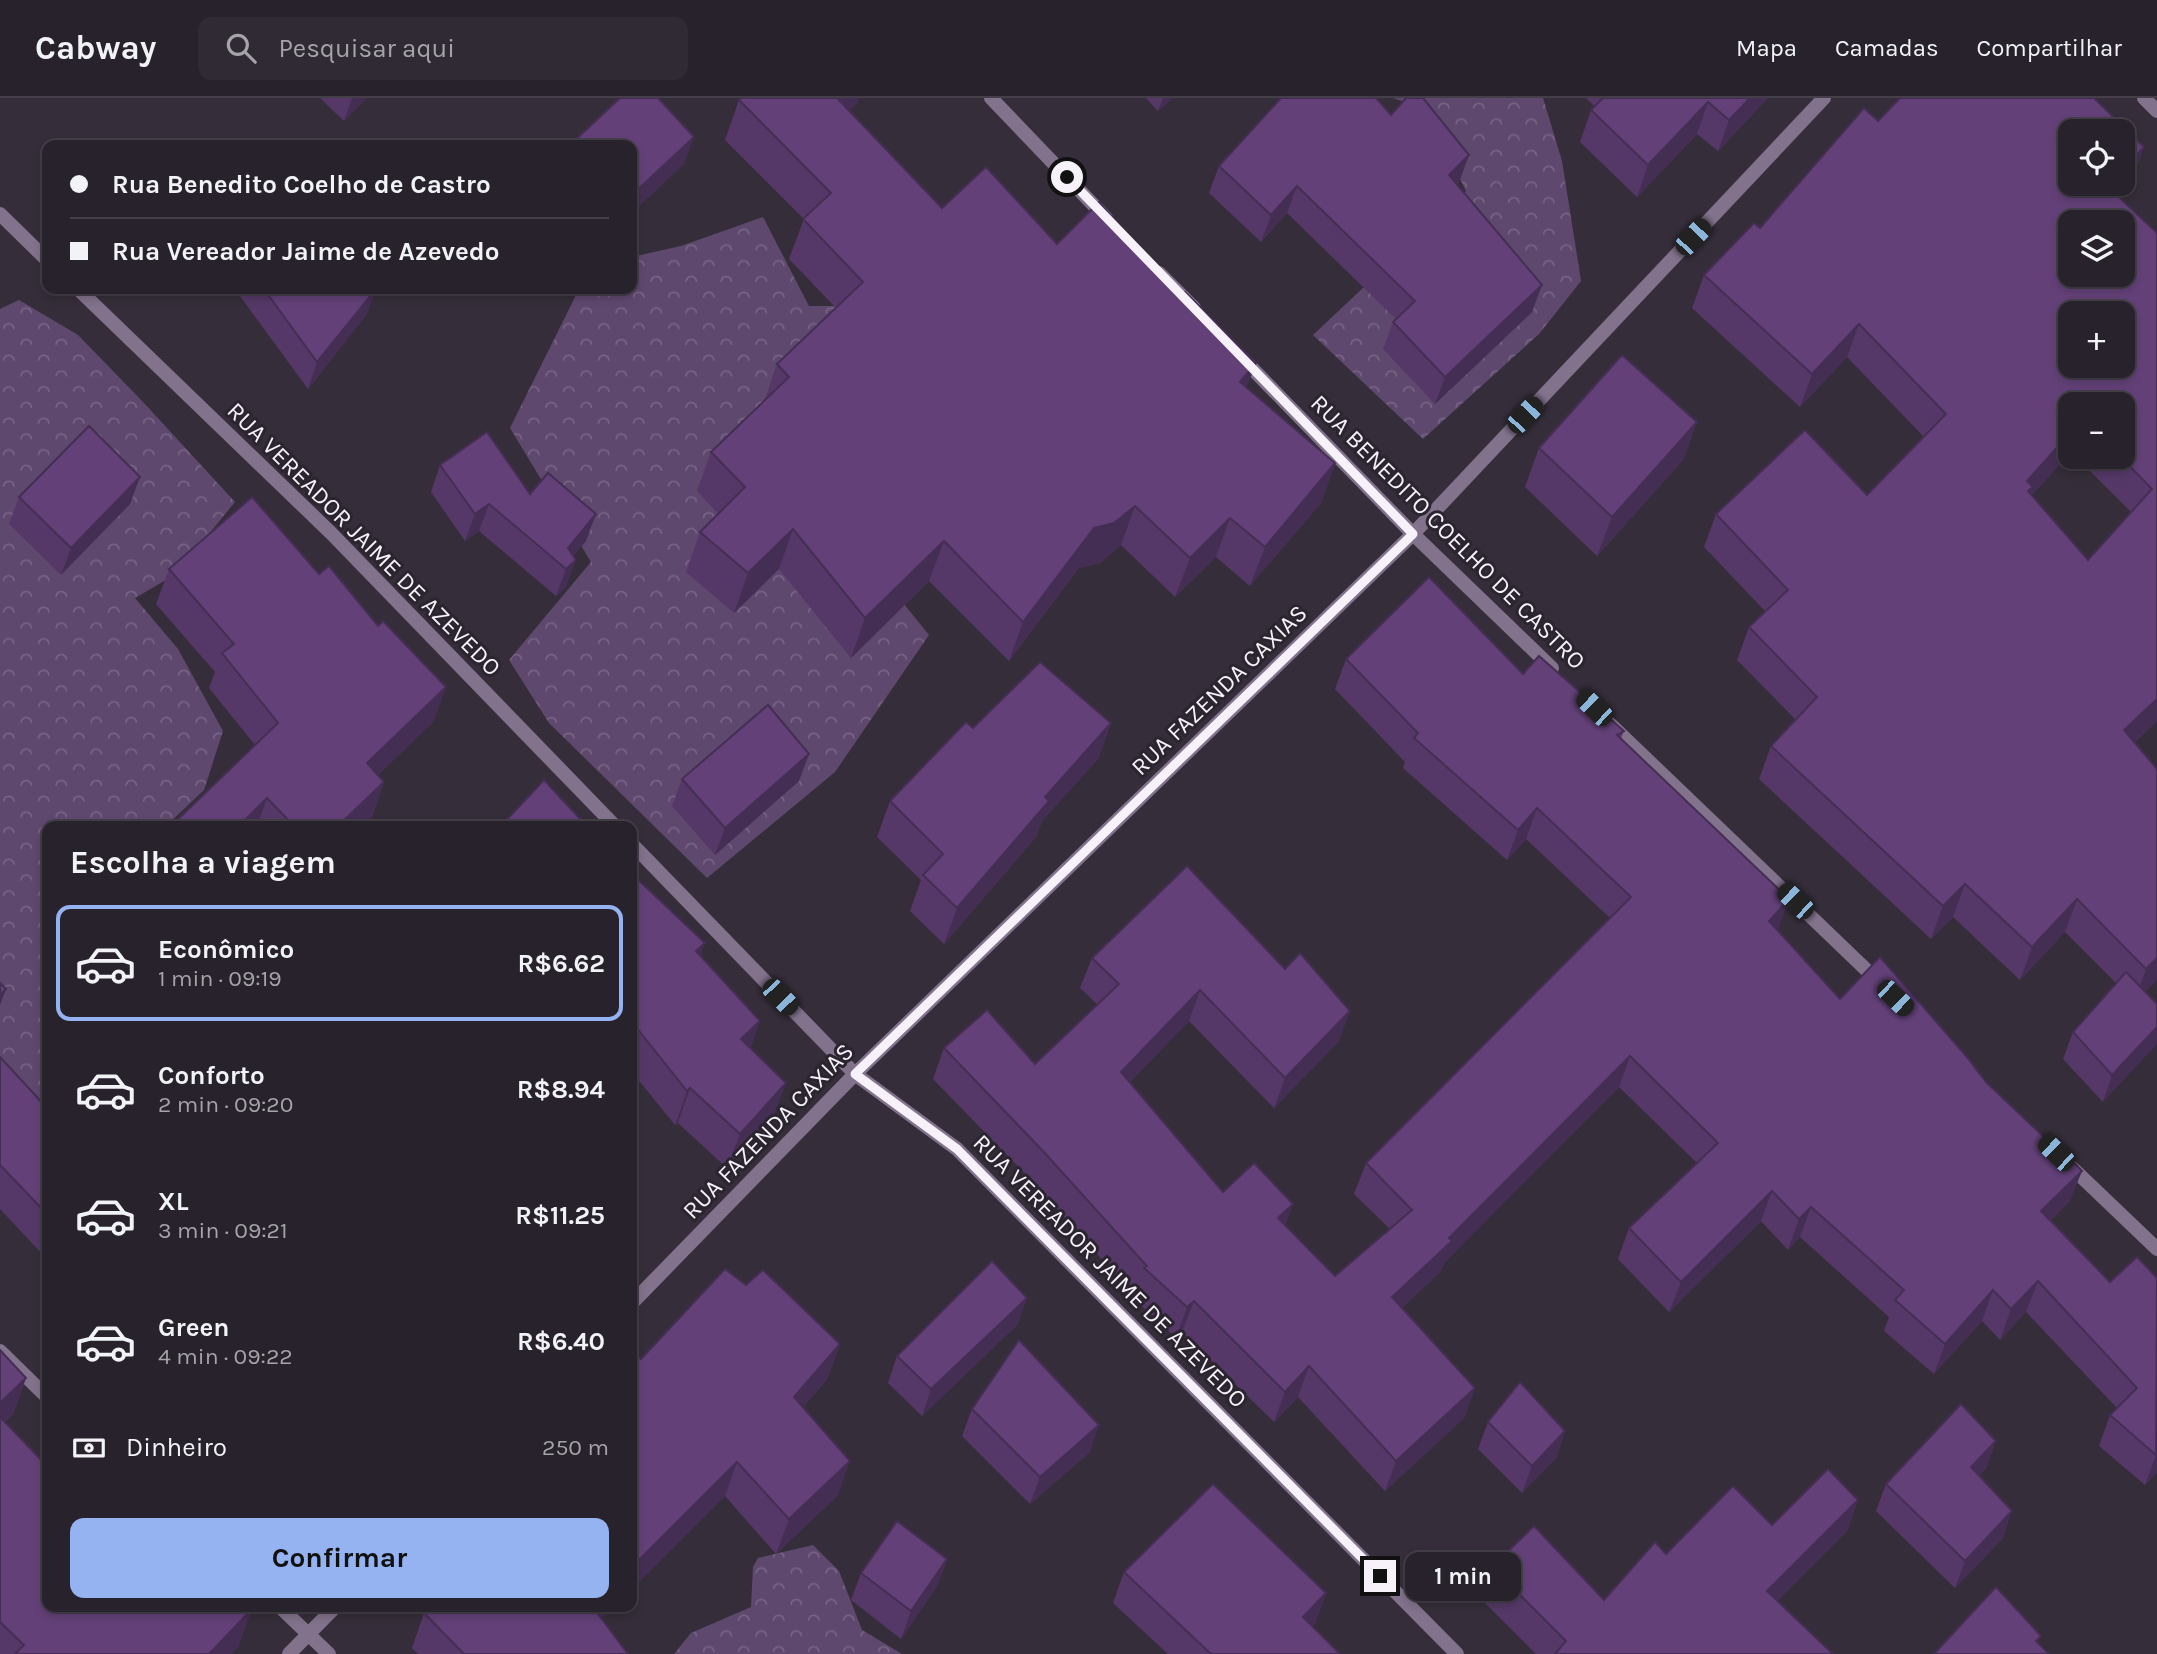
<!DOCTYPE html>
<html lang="pt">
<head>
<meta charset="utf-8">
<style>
	:root { --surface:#28222c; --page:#302a34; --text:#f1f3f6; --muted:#a5a4a9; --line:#443f48; --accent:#95b2f1 }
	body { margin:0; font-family:Karla,sans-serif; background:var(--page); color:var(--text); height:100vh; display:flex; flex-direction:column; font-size:26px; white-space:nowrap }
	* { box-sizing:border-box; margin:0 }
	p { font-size:23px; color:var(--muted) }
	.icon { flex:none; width:38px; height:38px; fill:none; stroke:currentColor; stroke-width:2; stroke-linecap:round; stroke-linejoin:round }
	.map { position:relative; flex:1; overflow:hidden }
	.side { position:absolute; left:42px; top:723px; width:595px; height:791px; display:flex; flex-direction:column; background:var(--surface); border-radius:14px; box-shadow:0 4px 10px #0003,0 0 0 2px var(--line) }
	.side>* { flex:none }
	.banner { position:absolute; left:42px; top:42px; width:595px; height:154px; border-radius:14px; box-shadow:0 4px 10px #0003,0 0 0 2px var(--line); display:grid; align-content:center; height:154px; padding:0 28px; background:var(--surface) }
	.fabs { position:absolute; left:2058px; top:21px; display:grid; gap:14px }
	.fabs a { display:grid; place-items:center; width:77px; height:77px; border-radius:14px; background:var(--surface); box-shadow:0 4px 10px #0003,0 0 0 2px var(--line); font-size:35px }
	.end { position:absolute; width:32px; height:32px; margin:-16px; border:9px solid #f7f2fa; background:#111; box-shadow:0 0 0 4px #111 }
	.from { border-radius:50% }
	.bubble { position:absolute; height:49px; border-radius:14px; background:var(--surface); box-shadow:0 4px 10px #0003,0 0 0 2px var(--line); font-size:23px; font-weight:700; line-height:49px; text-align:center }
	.car { position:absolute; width:21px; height:42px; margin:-21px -10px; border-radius:9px; box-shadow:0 0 5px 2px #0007; background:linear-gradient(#222 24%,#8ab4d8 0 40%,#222 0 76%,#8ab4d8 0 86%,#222 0) }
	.banner b { display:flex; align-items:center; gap:24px; height:66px; font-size:26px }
	.banner b+b { border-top:2px solid var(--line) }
	.banner i { width:18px; height:18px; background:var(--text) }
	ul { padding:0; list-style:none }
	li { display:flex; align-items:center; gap:21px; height:116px; margin:0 14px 10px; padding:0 14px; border:4px solid transparent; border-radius:14px }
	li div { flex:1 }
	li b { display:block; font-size:26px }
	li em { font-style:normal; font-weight:700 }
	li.active { border-color:var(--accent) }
	li>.icon { width:63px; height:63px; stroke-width:1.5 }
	h2 { padding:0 28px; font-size:32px; line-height:84px }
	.pay { display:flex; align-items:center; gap:18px; height:77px; padding:0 28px; font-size:26px }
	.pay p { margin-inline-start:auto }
	.cta { display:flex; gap:14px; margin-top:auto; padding:14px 28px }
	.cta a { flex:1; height:80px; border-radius:14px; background:var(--accent); color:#111; font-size:28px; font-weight:700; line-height:80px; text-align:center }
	header { display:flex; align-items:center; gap:42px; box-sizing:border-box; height:98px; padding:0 35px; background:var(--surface); border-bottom:2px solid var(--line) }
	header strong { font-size:33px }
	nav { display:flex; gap:38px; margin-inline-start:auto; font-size:24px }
	.search { width:490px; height:63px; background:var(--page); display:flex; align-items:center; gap:18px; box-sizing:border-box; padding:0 24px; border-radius:14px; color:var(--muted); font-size:26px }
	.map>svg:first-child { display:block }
</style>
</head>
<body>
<header>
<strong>Cabway</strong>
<div class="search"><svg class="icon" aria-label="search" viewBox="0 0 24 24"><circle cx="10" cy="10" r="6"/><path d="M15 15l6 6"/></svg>Pesquisar aqui</div>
<nav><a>Mapa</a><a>Camadas</a><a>Compartilhar</a></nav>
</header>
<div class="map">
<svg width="2157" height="1556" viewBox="0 0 2157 1556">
	<defs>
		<pattern id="forest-crowns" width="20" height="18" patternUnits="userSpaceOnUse" patternTransform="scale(1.75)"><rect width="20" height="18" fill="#5f486e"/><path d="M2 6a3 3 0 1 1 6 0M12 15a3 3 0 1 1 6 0" fill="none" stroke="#776384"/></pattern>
	</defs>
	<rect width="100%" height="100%" fill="#352e3a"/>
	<g fill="url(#forest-crowns)">
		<polygon points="1393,0 1543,0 1562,63 1581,183 1539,236 1423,341 1313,237 1466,93 1425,11"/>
		<polygon points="763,119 809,208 866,208 826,410 929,537 835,674 707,780 549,625 509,562 591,464 510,330 579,191 632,191 632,159 681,148"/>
		<polygon points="19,202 78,237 144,305 235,404 176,476 135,500 178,551 223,633 204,692 166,728 47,728 47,1009 0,979 0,211"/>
		<polygon points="813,1447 839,1473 862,1532 902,1556 674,1556 691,1535 751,1509 753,1469 758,1460"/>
	</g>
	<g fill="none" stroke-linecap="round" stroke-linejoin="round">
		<g stroke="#82728c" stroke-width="14">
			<polyline points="991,0 1106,120"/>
			<polyline points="2144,0 2157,13"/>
			<polyline points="0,116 47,162"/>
			<polyline points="1159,175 1194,210"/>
			<polyline points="78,191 331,435 615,728"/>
			<polyline points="1242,260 1413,436 1552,570"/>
			<polyline points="1609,625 1880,885"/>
			<polyline points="632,746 855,976 957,1051 1457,1556"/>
			<polyline points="2066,1064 2157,1151"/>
			<polyline points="632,1205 855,976 1413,436 1824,0"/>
			<polyline points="0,1253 47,1299"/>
			<polyline points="279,1508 329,1556"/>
			<polyline points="289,1556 336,1508"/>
		</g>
	</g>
	<g fill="#553867" fill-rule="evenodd">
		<polygon points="320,0 366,0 344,23"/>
		<polygon points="1146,0 1173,0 1158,13"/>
		<polygon points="1586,0 1768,0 1718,53 1697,36 1637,99 1580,44 1591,12 1595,9"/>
		<polygon points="739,2 858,4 849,12 942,110 1057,146 1247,290 1335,365 1321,405 1250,488 1216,459 1175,499 1121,447 1100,465 1079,470 1009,563 929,483 851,560 779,471 734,515 686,474 700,434 718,416 697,393 711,354 764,304 777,266 836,210 789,161 804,121 725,42"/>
		<polygon points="1391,17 1469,57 1459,84 1457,86 1532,214 1435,306 1383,251 1393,224 1396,221 1287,115 1261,144 1209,95 1219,68"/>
		<path d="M1878,23l266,26 -12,33 -15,16 40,37v488l-22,21 22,27 -12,222 -42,111 -40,-43 10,-27 43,-49 -51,-51 -45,48 -67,-63 -22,22 -172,-160 12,-33 25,-26 -59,-60 12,-33 16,-16 -61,-64 12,-33 151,-19 57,-58 -77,-80 -47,50 -108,-99 12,-33 56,-47zM2070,306l53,53h-47l55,55 -43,48 -56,-65 38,-42z"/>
		<polygon points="238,191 376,191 366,217 308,291 237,194"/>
		<polygon points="500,191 510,191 504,196"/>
		<polygon points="1697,324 1683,362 1597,458 1525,389 1539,350"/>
		<polygon points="440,367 530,396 586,443 573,458 566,489 556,498 479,433 465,443 431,394"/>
		<polygon points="19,399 130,406 61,477 9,426"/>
		<polygon points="169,471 319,476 446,589 433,624 378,677 384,684 372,719 362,728 171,728 255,647 209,590 215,574 156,506"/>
		<polygon points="1346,561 1523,576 1624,633 1621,640 1778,832 1777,833 1840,901 2070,1103 2050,1123 2110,1184 2157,1180 2157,1374 2145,1387 2099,1348 2110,1317 2117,1310 2026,1214 2000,1242 1982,1223 1934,1276 1884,1233 1889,1219 1800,1139 1788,1152 1761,1123 1669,1214 1618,1161 1629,1130 1697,1065 1619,989 1444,1165 1440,1174 1402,1210 1475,1290 1464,1320 1385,1393 1298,1299 1274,1324 1182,1234 1176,1240 1133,1200 1134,1197 1031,1082 933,981 944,950 1035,966 1097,906 1080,890 1092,860 1187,768 1339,943 1274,1010 1189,923 1130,984 1223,1094 1285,1127 1335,1178 1390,1131 1354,1096 1366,1065 1610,820 1526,741 1507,762 1403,670 1405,664 1335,591"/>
		<polygon points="1111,625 1098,661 1042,723 1036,739 944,846 910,813 921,782 877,739 890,703 973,630"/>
		<polygon points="682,681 799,683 715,757 672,708"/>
		<polygon points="632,776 700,857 750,950 773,1019 727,1070 678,1025 675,1027 632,974"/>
		<polygon points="0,959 47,1010 47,1161 0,1111"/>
		<polygon points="746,1187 840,1246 827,1281 803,1309 838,1397 776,1456 725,1398 641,1261"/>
		<polygon points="1027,1200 1017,1227 922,1318 888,1285 897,1258"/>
		<polygon points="0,1252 26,1280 13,1316 5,1324 47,1508 251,1512 238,1549 231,1556 0,1556"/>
		<polygon points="972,1311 1090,1354 1030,1406 962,1338"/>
		<polygon points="1488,1324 1565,1333 1556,1360 1522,1395 1478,1351"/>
		<polygon points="1996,1343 1986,1370 1979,1377 2003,1440 1955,1490 1876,1413 1886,1386"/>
		<polygon points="1858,1402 1847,1433 1777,1503 1833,1556 1536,1556 1481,1501 1492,1469 1604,1502 1666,1456"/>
		<polygon points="947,1461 937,1488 901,1541 851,1502 861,1475"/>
		<polygon points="1124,1474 1326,1495 1315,1525 1312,1528 1340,1556 1168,1556 1113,1505"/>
		<polygon points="424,1515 601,1521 628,1556 418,1556 412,1550"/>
	</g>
	<g fill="#452e54">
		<polygon points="352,0 366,0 344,23"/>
		<polygon points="837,0 859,0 858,4 823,39"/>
		<polygon points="1163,0 1173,0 1158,13"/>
		<polygon points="1750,0 1768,0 1718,53 1729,22"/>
		<polygon points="1708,4 1697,36 1637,99 1648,67"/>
		<polygon points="694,39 684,66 632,115 632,100 633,96"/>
		<polygon points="2144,49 2132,82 2095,121 2107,88 2110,86 2123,86 2123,72"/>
		<polygon points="1469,57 1459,84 1439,104 1449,77"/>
		<polygon points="1297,88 1287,115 1261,144 1271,117"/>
		<polygon points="1542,187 1532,214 1435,306 1445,279"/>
		<polygon points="376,191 366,217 308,291 317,264"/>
		<polygon points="1859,226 1847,259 1800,309 1812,276"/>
		<polygon points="1256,265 1241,305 1240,284"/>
		<polygon points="1697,324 1683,362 1597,458 1612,419"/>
		<polygon points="2070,335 2070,355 2028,402 2027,383"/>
		<polygon points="1335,365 1321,405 1250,488 1265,449"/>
		<polygon points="140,379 130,406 61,477 71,450"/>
		<polygon points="489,406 479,433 465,443 475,416"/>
		<polygon points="1135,408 1121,447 1100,465 1079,470 1009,563 1023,524 1094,430"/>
		<polygon points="596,416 586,443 564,469 568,450"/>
		<polygon points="1230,420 1216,459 1175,499 1190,460"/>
		<polygon points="793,431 779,471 734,515 748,475"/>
		<polygon points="944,443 929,483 851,560 865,520"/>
		<polygon points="576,462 566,489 556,498 566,471"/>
		<polygon points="446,589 433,624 354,700 367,665"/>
		<polygon points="2157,601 2157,623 2112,665 2124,632"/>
		<polygon points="1111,625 1098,661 1042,723 1036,739 944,846 957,810 1045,699"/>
		<polygon points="809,656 799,683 715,757 725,730"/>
		<polygon points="384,684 372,719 362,728 338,728"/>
		<polygon points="267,700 257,728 239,728"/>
		<polygon points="1537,710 1526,741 1507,762 1518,732"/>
		<polygon points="1965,786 1953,819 1931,841 1943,808"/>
		<polygon points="1789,801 1778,832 1757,854 1769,823"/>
		<polygon points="2077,801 2065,834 2020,882 2032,849"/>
		<polygon points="705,845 692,880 696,853"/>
		<polygon points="2157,860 2157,882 2134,904 2146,871"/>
		<polygon points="6,891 0,907 0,897"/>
		<polygon points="1200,892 1189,923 1110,1005 1121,974"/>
		<polygon points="1350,913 1339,943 1274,1010 1285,980"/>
		<polygon points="760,923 748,958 741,941"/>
		<polygon points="2157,929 2157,946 2103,1004 2112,977"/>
		<polygon points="1630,958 1619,989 1444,1165 1440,1174 1381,1230 1392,1199 1449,1140"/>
		<polygon points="786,985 773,1019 727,1070 740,1036"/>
		<polygon points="690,990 678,1025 675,1027 687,993"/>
		<polygon points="2082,1073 2070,1103 2029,1144 2041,1113"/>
		<polygon points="1772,1093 1761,1123 1669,1214 1681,1184"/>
		<polygon points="1293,1106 1282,1137 1278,1120"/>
		<polygon points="1811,1109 1800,1139 1788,1152 1799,1121"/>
		<polygon points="2038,1183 2026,1214 2000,1242 2011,1211"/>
		<polygon points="1993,1192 1982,1223 1934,1276 1945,1246"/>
		<polygon points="1027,1200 1017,1227 922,1318 931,1291"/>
		<polygon points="1194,1203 1182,1234 1176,1240 1187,1209"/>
		<polygon points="840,1246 827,1281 782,1334 794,1299"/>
		<polygon points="1309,1268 1298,1299 1274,1324 1285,1294"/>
		<polygon points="26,1280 13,1316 0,1329 0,1305"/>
		<polygon points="1475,1290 1464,1320 1385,1393 1396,1363"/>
		<polygon points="1099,1327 1090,1354 1030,1406 1040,1379"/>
		<polygon points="1565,1333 1556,1360 1522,1395 1532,1368"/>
		<polygon points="1996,1343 1986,1370 1961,1396 1971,1369"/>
		<polygon points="2157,1356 2157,1374 2145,1387 2156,1357"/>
		<polygon points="850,1363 838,1397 776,1456 789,1421"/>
		<polygon points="737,1364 725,1398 632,1491 632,1469"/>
		<polygon points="1858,1402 1847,1433 1756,1524 1767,1493"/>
		<polygon points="2012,1413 2003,1440 1955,1490 1965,1463"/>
		<polygon points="947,1461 937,1488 901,1541 911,1513"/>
		<polygon points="1326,1495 1315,1525 1292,1550 1303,1519"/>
		<polygon points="592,1508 614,1508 579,1543"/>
		<polygon points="251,1512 238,1549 231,1556 209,1556"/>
	</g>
	<g fill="#634178" stroke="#452e54" stroke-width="2" fill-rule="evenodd">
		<polygon points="620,0 658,0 694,39 633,96 632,94 632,47 570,47"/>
		<polygon points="741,0 837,0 942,110 986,69 1057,146 1099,104 1181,198 1185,194 1256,265 1240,284 1335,365 1265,449 1230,420 1190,460 1135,408 1114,425 1094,430 1023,524 944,443 865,520 793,431 748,475 700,434 745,389 711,354 789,279 777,266 863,184 803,121 831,95 739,2"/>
		<polygon points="1281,0 1376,0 1391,17 1406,0 1423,0 1469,57 1449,77 1542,187 1445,279 1393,224 1415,203 1297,88 1271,117 1219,68"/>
		<polygon points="1603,0 1750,0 1729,22 1708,4 1648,67 1591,12"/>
		<path d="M1900,0h194l50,49 -21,23v-39h-53v53h40l-3,2 50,47v466l-33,31 33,39v189l-11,11 -69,-70 -45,48 -67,-63 -22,22 -172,-160 46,-49 -68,-70 39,-37 -72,-76 89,-84 62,65 79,-81 -87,-90 -47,50 -108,-99 50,-52 6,5 104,-120 14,13zM2070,124h53v53h-53zM2070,215h53v53h-53zM2070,306h53v53h-2l31,32 -64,71 -60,-69 5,-4 -6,-6 43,-48z"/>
		<polygon points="264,191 376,191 317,264"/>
		<polygon points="1622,257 1697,324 1612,419 1539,350"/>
		<polygon points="89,328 140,379 71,450 19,399"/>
		<polygon points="487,334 530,396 548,375 596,416 568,450 576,462 566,471 489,406 475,416 440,367"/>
		<polygon points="252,399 319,476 329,468 378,528 383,523 446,589 367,665 384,684 338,728 294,728 267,700 239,728 171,728 278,625 222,555 234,546 169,471"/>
		<polygon points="1429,479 1523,576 1539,558 1624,633 1617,637 1789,801 1769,823 1840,901 1880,859 1966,958 1986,984 2046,1041 2049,1038 2082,1073 2041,1113 2110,1184 2137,1159 2157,1180 2156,1357 2110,1317 2137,1290 2038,1183 2011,1211 1993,1192 1945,1246 1895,1202 1904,1192 1811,1109 1799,1121 1772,1093 1681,1184 1629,1130 1718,1045 1630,958 1449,1140 1452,1143 1392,1199 1475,1290 1396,1363 1309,1268 1285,1294 1194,1203 1187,1209 1144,1170 1147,1168 1042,1052 944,950 987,912 1035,966 1119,886 1092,860 1187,768 1285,871 1300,855 1350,913 1285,980 1200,892 1121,974 1223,1094 1254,1065 1293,1106 1278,1120 1335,1178 1412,1112 1366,1065 1631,799 1537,710 1518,732 1414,640 1418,635 1346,561"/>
		<polygon points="1040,564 1111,625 1045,699 1049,703 957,810 923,777 943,756 890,703 966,624 973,630"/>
		<polygon points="768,607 809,656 725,730 682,681"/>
		<polygon points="544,682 583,724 580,726 582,728 501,728"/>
		<polygon points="632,776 705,845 696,853 760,923 741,941 786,985 740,1036 690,990 687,993 632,924"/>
		<polygon points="2126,874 2157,906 2157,929 2112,977 2073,934"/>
		<polygon points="0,885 6,891 0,897"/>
		<polygon points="0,959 47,1010 47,1116 0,1067"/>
		<polygon points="992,1163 1027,1200 931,1291 897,1258"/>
		<polygon points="725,1171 746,1187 763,1172 840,1246 794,1299 850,1363 789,1421 737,1364 632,1469 632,1253 641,1261"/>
		<polygon points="1019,1242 1099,1327 1040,1379 972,1311"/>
		<polygon points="0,1252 26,1280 0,1305"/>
		<polygon points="1520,1284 1565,1333 1532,1368 1488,1324"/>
		<polygon points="1961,1306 1996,1343 1971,1369 2012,1413 1965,1463 1886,1386"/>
		<polygon points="0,1319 47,1368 47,1508 248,1508 251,1512 209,1556 15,1556 24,1547 0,1524"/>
		<polygon points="1828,1371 1858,1402 1767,1493 1833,1556 1555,1556 1566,1543 1492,1469 1534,1428 1604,1502 1655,1444 1666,1456 1733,1388 1772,1427"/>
		<polygon points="1213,1386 1326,1495 1303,1519 1340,1556 1211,1556 1124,1474"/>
		<polygon points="897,1423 947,1461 911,1513 861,1475"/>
		<polygon points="1996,1489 2041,1538 2036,1543 2049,1556 1934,1556"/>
		<polygon points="431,1508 592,1508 628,1556 464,1556 424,1515"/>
	</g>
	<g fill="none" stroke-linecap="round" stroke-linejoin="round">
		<polyline stroke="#f7f2fa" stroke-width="9" points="1067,79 1413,436 855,976 957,1051 1380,1478"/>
	</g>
	<g text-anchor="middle" stroke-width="6" stroke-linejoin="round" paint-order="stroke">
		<g font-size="24" fill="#f7f2fa" stroke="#2b2530">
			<text transform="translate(1448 434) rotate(45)" y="8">RUA BENEDITO COELHO DE CASTRO</text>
			<text transform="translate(364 441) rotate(45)" y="8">RUA VEREADOR JAIME DE AZEVEDO</text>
			<text transform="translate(1219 592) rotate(-44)" y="8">RUA FAZENDA CAXIAS</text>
			<text transform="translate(768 1033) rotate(-46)" y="8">RUA FAZENDA CAXIAS</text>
			<text transform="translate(1110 1173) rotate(45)" y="8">RUA VEREADOR JAIME DE AZEVEDO</text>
		</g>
	</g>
</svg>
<div class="fabs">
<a><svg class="icon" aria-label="locate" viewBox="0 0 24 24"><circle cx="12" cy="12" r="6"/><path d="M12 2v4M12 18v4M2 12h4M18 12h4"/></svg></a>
<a><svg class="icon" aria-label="layers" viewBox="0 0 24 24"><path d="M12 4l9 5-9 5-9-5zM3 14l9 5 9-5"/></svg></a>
<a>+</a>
<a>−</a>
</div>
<i class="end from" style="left:1067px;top:79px"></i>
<i class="end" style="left:1380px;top:1478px"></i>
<div class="bubble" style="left:1405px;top:1454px;width:116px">1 min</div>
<i class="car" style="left:1693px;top:139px;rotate:43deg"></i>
<i class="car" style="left:1525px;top:317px;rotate:43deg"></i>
<i class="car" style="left:1594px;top:610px;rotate:314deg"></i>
<i class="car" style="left:1795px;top:803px;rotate:314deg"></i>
<i class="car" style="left:780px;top:899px;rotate:136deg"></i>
<i class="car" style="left:1895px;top:900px;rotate:134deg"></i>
<i class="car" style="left:2056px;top:1055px;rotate:314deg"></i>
<div class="banner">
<b><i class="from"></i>Rua Benedito Coelho de Castro</b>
<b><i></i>Rua Vereador Jaime de Azevedo</b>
</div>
<section class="side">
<h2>Escolha a viagem</h2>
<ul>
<li class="active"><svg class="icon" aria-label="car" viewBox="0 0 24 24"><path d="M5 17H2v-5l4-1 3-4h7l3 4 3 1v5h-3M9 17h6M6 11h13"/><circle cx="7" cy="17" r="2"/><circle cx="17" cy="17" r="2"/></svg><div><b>Econômico</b><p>1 min · 09:19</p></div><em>R$6.62</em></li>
<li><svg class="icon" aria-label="car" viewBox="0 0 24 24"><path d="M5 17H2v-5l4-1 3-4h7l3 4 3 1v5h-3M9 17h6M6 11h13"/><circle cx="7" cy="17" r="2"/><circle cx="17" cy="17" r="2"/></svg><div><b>Conforto</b><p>2 min · 09:20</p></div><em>R$8.94</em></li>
<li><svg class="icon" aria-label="car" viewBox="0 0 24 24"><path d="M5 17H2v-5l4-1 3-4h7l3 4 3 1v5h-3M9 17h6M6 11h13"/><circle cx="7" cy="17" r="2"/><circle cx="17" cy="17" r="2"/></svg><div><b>XL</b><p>3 min · 09:21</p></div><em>R$11.25</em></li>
<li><svg class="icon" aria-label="car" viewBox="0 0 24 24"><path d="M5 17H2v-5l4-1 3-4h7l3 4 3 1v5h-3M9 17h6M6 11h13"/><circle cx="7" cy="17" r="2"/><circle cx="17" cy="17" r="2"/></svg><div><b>Green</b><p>4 min · 09:22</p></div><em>R$6.40</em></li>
</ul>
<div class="pay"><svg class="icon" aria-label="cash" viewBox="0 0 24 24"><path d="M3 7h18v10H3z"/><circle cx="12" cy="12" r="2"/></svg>Dinheiro<p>250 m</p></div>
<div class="cta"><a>Confirmar</a></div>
</section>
</div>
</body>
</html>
